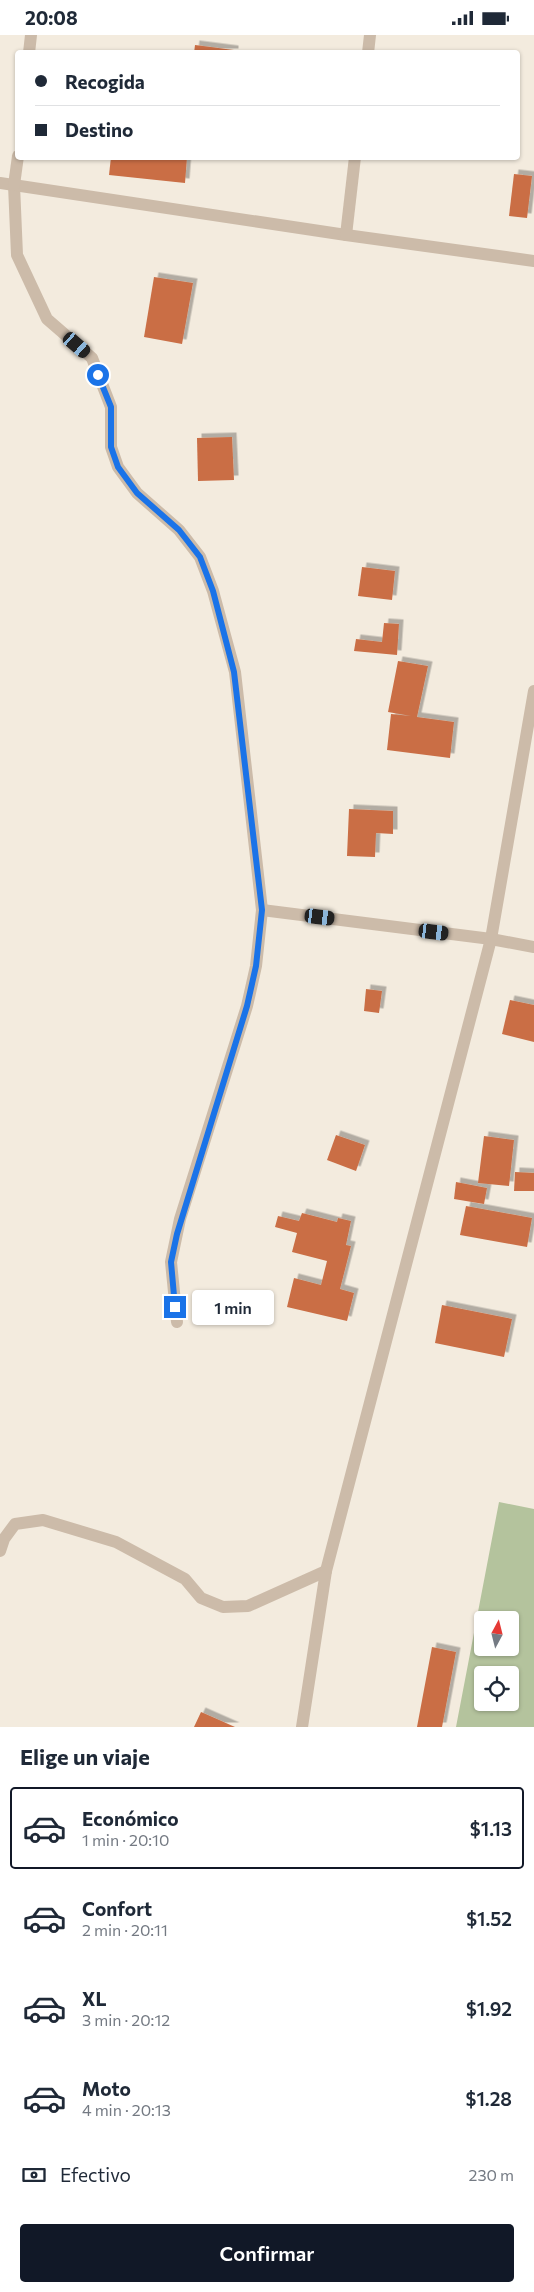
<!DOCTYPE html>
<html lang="es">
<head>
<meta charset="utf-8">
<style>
	:root { --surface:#fff; --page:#f6f6f7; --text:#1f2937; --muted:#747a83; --line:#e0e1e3; --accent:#111827 }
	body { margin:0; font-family:Commissioner,sans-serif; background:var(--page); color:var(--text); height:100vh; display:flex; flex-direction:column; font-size:19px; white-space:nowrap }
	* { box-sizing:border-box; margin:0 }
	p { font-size:16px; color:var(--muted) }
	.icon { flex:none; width:28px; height:28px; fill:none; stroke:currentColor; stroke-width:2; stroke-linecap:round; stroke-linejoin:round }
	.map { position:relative; height:1692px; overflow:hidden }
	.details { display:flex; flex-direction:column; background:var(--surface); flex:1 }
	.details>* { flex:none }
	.banner { position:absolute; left:15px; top:15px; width:505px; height:110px; border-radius:5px; box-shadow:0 1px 4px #0004; display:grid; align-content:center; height:110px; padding:0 20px; background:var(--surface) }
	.needle { width:32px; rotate:7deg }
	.fabs { position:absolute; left:474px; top:1576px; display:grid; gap:10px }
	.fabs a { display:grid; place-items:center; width:45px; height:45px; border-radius:5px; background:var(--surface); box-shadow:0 1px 4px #0004; font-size:25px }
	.end { position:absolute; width:22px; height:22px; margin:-11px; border:6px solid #1a73e8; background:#fff; box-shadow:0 0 0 2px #fff }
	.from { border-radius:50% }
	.bubble { position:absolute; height:35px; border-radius:5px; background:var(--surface); box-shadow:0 1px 4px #0004; font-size:16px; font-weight:600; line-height:35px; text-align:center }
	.car { position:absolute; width:15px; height:30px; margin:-15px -8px; border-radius:6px; box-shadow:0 0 4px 1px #0007; background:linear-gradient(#222 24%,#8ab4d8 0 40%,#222 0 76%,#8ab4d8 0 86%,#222 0) }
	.banner b { display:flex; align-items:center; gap:18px; height:48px; font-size:19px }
	.banner b+b { border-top:1px solid var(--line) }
	.banner i { width:12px; height:12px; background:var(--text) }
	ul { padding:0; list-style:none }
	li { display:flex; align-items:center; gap:15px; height:82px; margin:0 10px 8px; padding:0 10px; border:2px solid transparent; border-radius:5px }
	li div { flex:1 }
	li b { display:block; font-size:19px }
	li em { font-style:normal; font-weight:600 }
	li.current { border-color:var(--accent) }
	li>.icon { width:45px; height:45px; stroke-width:1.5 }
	h2 { padding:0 20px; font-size:22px; line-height:60px }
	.pay { display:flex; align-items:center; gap:12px; height:55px; padding:0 20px; font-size:19px }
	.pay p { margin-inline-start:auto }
	.primary-button { display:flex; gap:10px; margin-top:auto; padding:10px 20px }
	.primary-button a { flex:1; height:58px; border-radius:5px; background:var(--accent); color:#fff; font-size:20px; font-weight:600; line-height:58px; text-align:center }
	.status { display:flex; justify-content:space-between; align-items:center; height:35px; padding:0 25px; background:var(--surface); direction:ltr }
	.status svg { height:14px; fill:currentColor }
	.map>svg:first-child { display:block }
</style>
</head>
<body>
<div class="status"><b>20:08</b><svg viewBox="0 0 49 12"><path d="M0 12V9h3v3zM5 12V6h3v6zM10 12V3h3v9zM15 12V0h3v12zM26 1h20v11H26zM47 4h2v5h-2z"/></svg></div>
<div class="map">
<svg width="534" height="1692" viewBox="0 0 534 1692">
	<defs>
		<filter id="shadow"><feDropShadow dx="4.5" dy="-4.5" stdDeviation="0" flood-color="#0004"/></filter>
	</defs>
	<rect width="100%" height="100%" fill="#f3ebde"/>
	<path fill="#b4c39d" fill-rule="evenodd" d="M499,1467l35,7v218h-78zM482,1585h28v27h-28zM482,1640h28v28h-28z"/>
	<g fill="#ca6e45" filter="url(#shadow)">
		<polygon points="195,10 234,15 234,18 194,18"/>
		<polygon points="111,122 187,122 185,148 109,140"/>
		<polygon points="514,139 532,141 527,183 509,181"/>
		<polygon points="154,242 193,248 182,309 144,302"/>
		<polygon points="232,402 234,445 198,446 197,403"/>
		<polygon points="362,532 395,536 392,565 358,561"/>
		<polygon points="384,588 399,589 397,620 354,616 356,604 382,607"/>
		<polygon points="398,626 428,631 417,682 454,687 450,723 387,715 391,679 411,681 388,677"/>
		<polygon points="349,774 393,776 393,799 376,798 375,822 347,821"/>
		<polygon points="366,954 382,956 379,978 364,976"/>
		<polygon points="510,965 534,970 534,1007 502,999"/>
		<polygon points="336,1100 365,1110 356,1136 327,1125"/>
		<polygon points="484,1101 514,1105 509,1151 478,1148"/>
		<polygon points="515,1137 534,1138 534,1156 514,1156"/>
		<polygon points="456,1147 487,1153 484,1169 454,1164"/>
		<polygon points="466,1171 532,1183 527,1212 460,1200"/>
		<polygon points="302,1178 337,1187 338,1183 351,1186 346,1210 351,1211 340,1254 354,1258 347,1286 287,1272 294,1243 321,1250 327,1226 292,1217 297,1198 275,1192 278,1181 299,1186"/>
		<polygon points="442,1270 512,1284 504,1322 435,1308"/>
		<polygon points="432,1612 456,1617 442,1692 417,1692"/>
		<polygon points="201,1677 235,1692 194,1692"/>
	</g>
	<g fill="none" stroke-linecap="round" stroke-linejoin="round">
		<g stroke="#ccbba9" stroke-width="12">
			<polyline points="14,150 17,220 47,284 92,323 111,372 111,412 118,432 137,458 179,495 200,522 213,556 235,637 262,875 256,931 247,971 180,1184 171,1227 177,1287"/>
			<polyline points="262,875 491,904 534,912"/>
		</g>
		<g stroke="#ccbba9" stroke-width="12">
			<polyline points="29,18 31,0"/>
			<polyline points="368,18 370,0"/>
			<polyline points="0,148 346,200 534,226"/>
			<polyline points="14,150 18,121"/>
			<polyline points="346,200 355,122"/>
			<polyline points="0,1516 4,1504 15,1489 43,1485 116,1507 185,1544 201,1563 223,1572 248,1571 326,1536"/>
			<polyline points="302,1692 326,1536 491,904 534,656"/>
		</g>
	</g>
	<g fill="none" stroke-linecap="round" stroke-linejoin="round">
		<polyline stroke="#1a73e8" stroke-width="6" points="98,340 111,372 111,412 118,432 137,458 179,495 200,522 213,556 234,637 262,875 256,931 247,971 177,1199 171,1227 175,1272"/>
	</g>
</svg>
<div class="fabs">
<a><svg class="needle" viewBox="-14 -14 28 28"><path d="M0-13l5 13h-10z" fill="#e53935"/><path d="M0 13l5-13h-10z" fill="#747a83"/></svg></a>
<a><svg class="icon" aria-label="locate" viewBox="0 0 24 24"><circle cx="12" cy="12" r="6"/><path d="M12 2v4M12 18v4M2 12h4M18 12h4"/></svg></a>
</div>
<i class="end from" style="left:98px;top:340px"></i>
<i class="end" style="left:175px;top:1272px"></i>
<div class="bubble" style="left:192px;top:1255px;width:82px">1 min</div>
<i class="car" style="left:77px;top:310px;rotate:131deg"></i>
<i class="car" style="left:320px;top:882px;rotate:97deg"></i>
<i class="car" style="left:434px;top:897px;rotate:97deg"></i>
<div class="banner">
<b><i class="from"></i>Recogida</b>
<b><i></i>Destino</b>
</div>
</div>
<section class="details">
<h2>Elige un viaje</h2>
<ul>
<li class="current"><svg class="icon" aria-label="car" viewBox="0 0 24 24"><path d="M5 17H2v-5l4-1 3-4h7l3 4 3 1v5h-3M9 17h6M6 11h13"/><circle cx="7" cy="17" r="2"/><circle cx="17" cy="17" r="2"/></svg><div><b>Económico</b><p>1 min · 20:10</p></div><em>$1.13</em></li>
<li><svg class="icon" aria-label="car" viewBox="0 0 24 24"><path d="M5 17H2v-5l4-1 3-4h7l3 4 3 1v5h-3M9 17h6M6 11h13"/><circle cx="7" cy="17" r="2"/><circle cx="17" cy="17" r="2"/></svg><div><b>Confort</b><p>2 min · 20:11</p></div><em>$1.52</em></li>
<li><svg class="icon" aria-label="car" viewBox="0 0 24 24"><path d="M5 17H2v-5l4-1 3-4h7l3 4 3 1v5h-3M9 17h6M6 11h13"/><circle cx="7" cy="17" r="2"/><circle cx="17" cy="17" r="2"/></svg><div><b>XL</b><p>3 min · 20:12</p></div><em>$1.92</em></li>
<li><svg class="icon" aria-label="car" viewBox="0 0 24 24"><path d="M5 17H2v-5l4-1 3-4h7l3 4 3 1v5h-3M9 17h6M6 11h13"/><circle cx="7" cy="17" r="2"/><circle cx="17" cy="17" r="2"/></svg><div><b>Moto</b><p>4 min · 20:13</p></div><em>$1.28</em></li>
</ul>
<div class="pay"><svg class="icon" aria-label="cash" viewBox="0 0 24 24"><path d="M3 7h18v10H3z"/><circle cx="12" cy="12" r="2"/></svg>Efectivo<p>230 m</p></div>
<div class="primary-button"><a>Confirmar</a></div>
</section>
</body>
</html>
